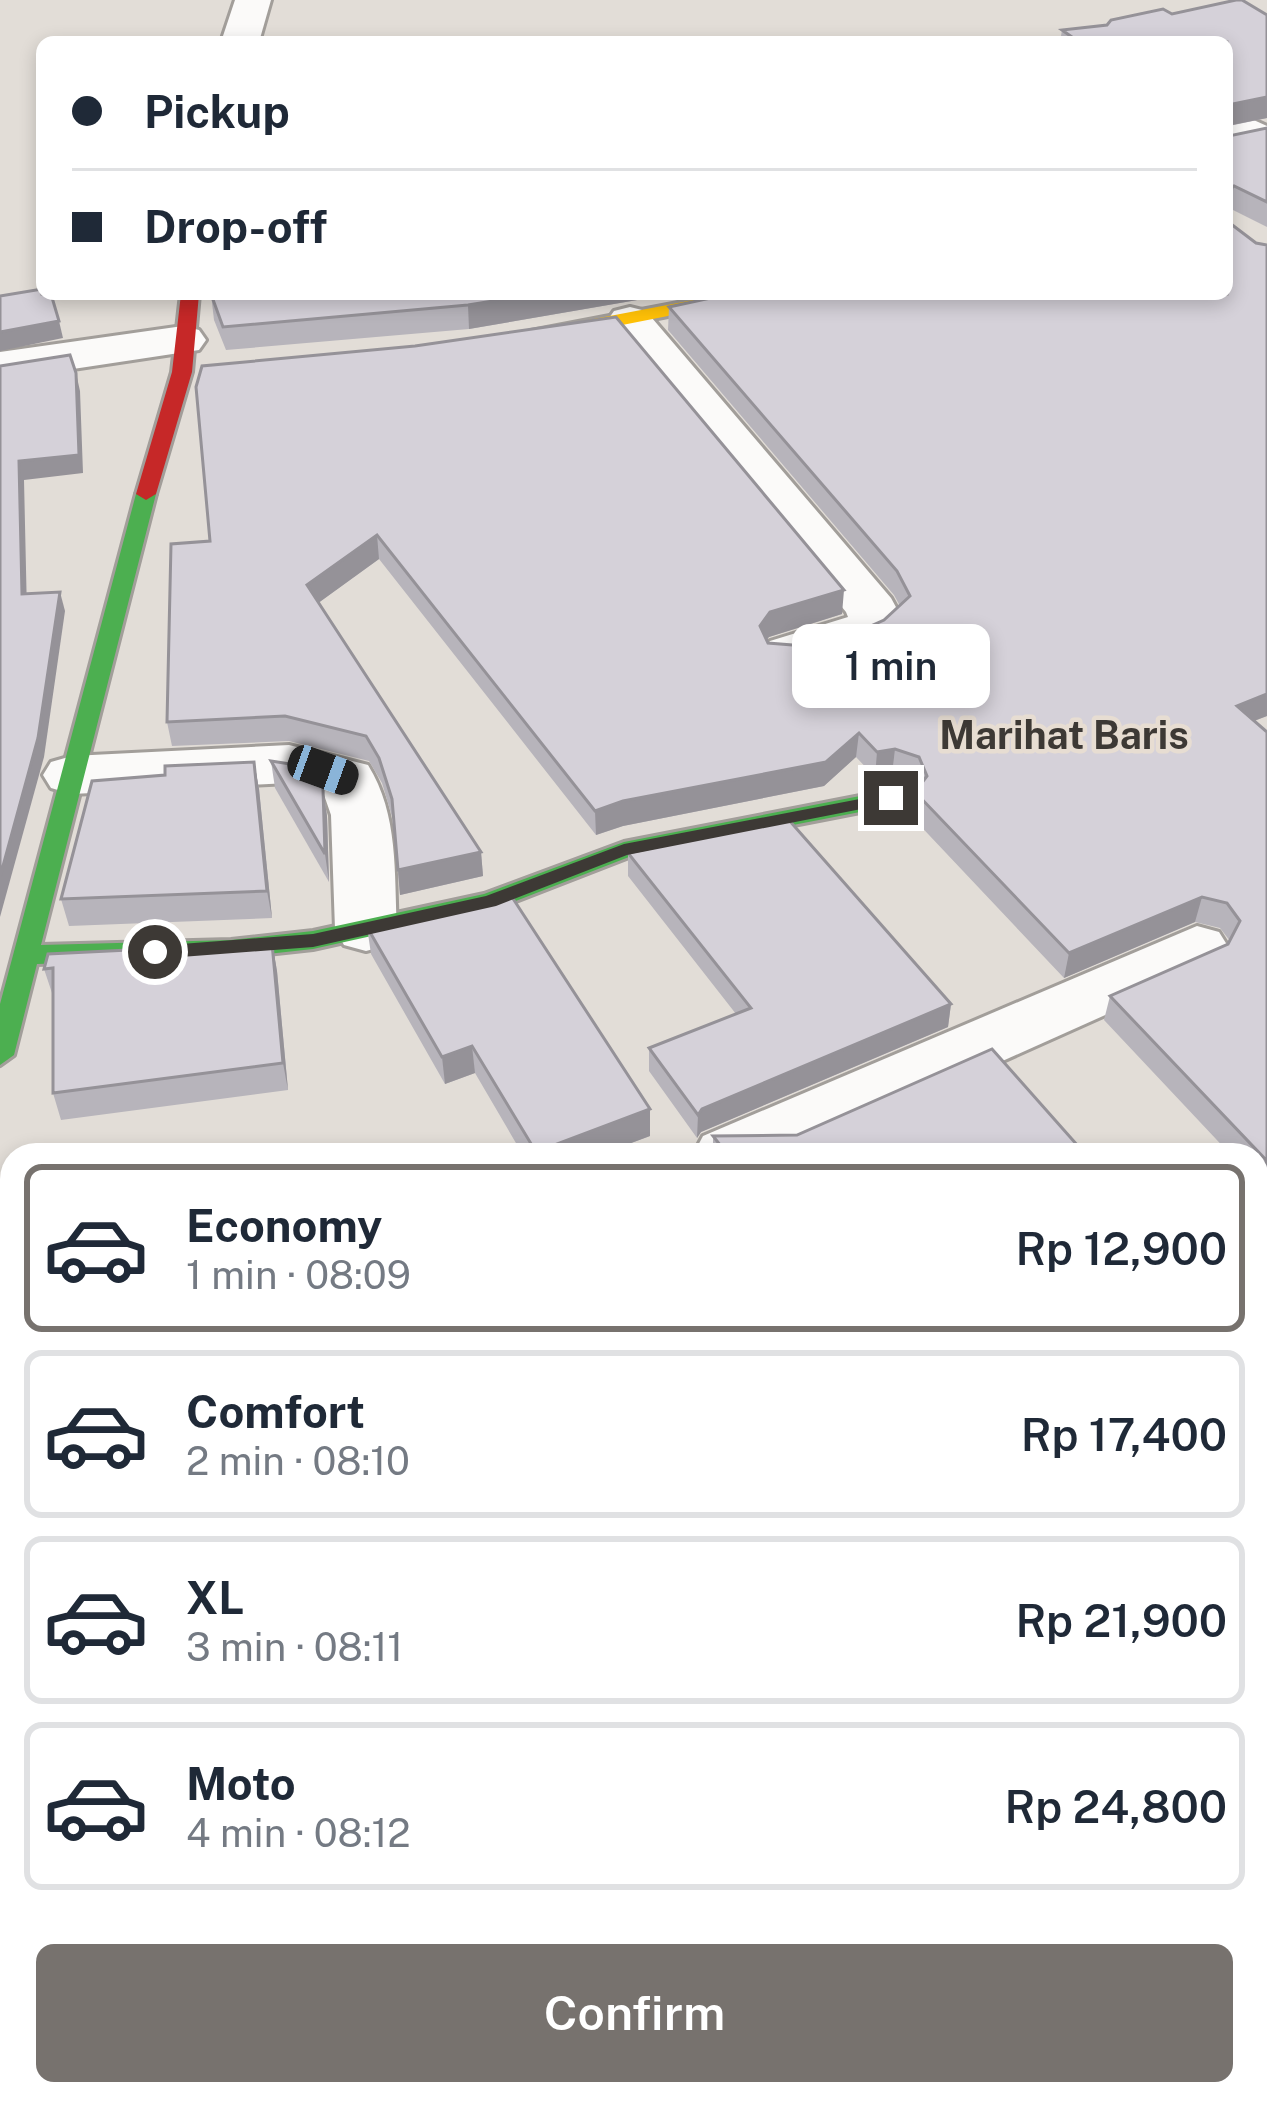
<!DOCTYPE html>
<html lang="en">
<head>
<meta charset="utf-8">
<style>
	:root { --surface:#fff; --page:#f6f6f7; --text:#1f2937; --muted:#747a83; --line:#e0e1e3; --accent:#77726e }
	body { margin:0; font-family:"Public Sans",sans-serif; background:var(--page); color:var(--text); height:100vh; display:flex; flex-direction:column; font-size:45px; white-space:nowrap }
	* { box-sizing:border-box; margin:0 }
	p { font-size:39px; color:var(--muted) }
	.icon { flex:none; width:66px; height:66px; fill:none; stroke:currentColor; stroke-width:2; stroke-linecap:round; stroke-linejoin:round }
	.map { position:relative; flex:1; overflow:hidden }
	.drawer { position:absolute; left:0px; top:1143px; width:1269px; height:963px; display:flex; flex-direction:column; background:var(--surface); border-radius:36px 36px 0 0; box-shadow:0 6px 18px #0003 }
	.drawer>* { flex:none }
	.banner { position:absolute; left:36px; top:36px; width:1197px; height:264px; border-radius:18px; box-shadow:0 6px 18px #0003; display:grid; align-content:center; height:264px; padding:0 36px; background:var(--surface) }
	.end { position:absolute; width:54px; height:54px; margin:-27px; border:15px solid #3d3935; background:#fff; box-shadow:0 0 0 6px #fff }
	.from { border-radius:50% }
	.bubble { position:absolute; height:84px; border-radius:18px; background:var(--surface); box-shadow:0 6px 18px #0003; font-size:39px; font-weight:600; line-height:84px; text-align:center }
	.car { position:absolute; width:36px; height:72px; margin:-36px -18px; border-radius:15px; box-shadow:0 0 9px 3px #0007; background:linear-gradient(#222 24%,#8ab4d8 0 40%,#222 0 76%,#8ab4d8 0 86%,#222 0) }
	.banner b { display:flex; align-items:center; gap:42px; height:114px; font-size:45px }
	.banner b+b { border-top:3px solid var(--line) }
	.banner i { width:30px; height:30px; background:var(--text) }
	ul { padding:21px 0 0; list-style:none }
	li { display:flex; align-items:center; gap:36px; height:168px; margin:0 24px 18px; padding:0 12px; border:6px solid var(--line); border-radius:18px }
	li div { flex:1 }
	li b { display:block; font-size:45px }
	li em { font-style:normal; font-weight:600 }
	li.on { border-color:var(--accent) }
	li>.icon { width:108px; height:108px; stroke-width:1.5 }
	.button { display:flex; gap:24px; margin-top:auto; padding:24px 36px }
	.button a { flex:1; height:138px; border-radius:18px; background:var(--accent); color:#fff; font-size:48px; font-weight:600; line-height:138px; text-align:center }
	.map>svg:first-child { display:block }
</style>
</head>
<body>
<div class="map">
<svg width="1267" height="2105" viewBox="0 0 1267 2105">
	<rect width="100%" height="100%" fill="#e2ddd7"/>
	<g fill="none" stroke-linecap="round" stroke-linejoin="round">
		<g stroke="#a29e9a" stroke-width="6">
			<g id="street">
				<polygon points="235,0 271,0 259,42 221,42"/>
				<polygon points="1227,108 1267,126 1267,145 1255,148 1227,137"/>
				<path d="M630,307l16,4 245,287 12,22c-20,30 -98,54 -133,45l-8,-12 8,-12 78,-24 -2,-5 -232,-281 -7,-10 7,-10z"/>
				<polygon points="183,326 199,330 206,340 199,350 0,380 0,352"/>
				<path d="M289,745l79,20c31,50 26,108 29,164l-9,16 -22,6 -22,-6 -9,-16 -4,-114 -8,-23 -34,-9 -217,11 -21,-6 -8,-13 8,-13 21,-6z"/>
				<polygon points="1197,926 1219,932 1229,948 1219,964 793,1155 693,1155 703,1136"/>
				<polygon points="12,1490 12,1560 0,1564 0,1494"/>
				<polygon points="1267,1816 1267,1907 1257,1911 1257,1820"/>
				<polygon points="857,2094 965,2094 960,2105 852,2105"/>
			</g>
		</g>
		<g stroke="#a29e9a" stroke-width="6">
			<polygon id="fast" points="146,488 156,494 41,945 231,940 313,931 484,894 624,842 891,790 903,798 891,806 629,857 498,908 313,949 231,958 37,964 14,1055 0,1065 0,1004 136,494"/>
		</g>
		<g stroke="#a29e9a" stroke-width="6">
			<polygon id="slow" points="725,294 763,294 754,299 531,343 522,337 531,331"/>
		</g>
		<g stroke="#a29e9a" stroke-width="6">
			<polygon id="jam" points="181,294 199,294 192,372 156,494 146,500 136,494 172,372"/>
		</g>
		<use href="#street" fill="#fbfaf9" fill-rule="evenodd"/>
		<use href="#fast" fill="#4caf50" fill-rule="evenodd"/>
		<use href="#slow" fill="#ffc107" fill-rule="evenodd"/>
		<use href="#jam" fill="#c62828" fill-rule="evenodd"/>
	</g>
	<g fill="#b7b4bb">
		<polygon points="1172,14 1267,15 1267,118 1229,126 1229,136 1267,128 1267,227 1229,208 1227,209 1227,221 1256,243 1267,246 1267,716 1254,721 1267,732 1267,1470 1257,1458 1257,1155 1231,1155 1104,1020 1110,996 1228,944 1230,941 1220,928 1195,922 1064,978 912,817 915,792 919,788 916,782 892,774 875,777 856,757 824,786 623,826 596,835 379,559 318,603 481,852 483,876 400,895 393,820 382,783 369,761 289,741 172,746 167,722 210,541 196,387 842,614 769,637 766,640 768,643 805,646 846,637 884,620 900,606 894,595 668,330 669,307 1227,294 1227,42 1060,42 1062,30 1107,25"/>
		<polygon points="211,294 672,294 469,329 226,350 214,320"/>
		<polygon points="271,761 323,789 327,816 329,882 275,788"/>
		<polygon points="254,762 259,789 272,918 69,926 61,899 165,775"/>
		<polygon points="628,853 951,1004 948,1027 701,1132 697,1138 649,1071 649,1048 736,1014 628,876"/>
		<polygon points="367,927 650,1136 599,1155 523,1155 475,1073 445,1084 371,954"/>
		<polygon points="272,943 277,971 288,1090 61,1120 53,1093 53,996 44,969"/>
		<polygon points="713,1136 1086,1155 713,1155"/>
		<polygon points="1267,1511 1267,1755 1257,1761 1257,1517"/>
		<polygon points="1190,2094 1257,2094 1267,2105 1197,2105"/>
	</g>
	<g fill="#959298">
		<polygon points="1267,97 1267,118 1227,126 1228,105"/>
		<polygon points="1234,186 1229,208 1227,209 1227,190"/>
		<polygon points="536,294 672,294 469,329 468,305"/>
		<polygon points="59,321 63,338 0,351 0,332"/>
		<polygon points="76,373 80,391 83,473 24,480 27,613 22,594 19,461"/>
		<polygon points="377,535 379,559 310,609 307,585"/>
		<polygon points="844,590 842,614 769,637 758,650 760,626 770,612"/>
		<polygon points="60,592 65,611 44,757 0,917 0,877"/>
		<polygon points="1267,694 1267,716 1230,730 1237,706"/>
		<polygon points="859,733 856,757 824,786 623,826 596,835 595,811 623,801"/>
		<polygon points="895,749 892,774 875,777 877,752"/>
		<polygon points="254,762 259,789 272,918 267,891"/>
		<polygon points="323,789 327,816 329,882 325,854"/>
		<polygon points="481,852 483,876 400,895 398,870"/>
		<polygon points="1202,897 1195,922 1064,978 1069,953"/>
		<polygon points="272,943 277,971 288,1090 283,1063"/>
		<polygon points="951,1004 948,1027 701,1132 697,1138 698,1115 702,1109"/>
		<polygon points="472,1046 475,1073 445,1084 442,1057"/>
		<polygon points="650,1109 650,1136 599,1155 536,1155 536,1152"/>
		<polygon points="1267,1741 1267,1755 1257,1761 1257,1747"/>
		<polygon points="135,2094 181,2094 158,2105 138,2105"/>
	</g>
	<g fill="#d5d1d9" stroke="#959298" stroke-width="3">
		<polygon points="1236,0 1242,0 1267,15 1267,97 1228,105 1229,136 1267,128 1267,202 1234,186 1227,190 1227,221 1256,243 1267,245 1267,694 1237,706 1267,732 1267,1161 1110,996 1228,944 1240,921 1227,903 1202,897 1069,953 915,792 927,776 919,757 895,749 877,752 859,733 826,762 623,801 595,811 377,535 307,585 481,852 398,870 392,799 379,758 366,736 285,716 167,722 171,544 210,541 196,387 202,366 415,346 616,317 844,590 770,612 760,626 768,643 805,646 846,637 884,620 910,596 897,571 669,307 729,294 1227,294 1227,42 1079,42 1062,30 1107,25 1111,20 1163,9 1172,14"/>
		<polygon points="42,289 42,294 51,294 59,321 0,332 0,296"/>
		<polygon points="211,294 536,294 468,305 223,327"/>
		<polygon points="70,355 76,373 79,455 19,461 22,594 60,592 38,738 0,877 0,366"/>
		<polygon points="271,761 316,768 323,789 325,854"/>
		<polygon points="254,762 267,891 61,899 92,781 165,775 165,766"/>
		<polygon points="788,819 951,1004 702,1109 698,1115 649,1048 751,1008 628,853"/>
		<polygon points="510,894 650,1109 536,1152 472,1046 442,1057 367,927"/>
		<polygon points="272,943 283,1063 53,1093 53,968 44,969 48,954"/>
		<polygon points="992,1049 1086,1155 728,1155 713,1136 797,1135"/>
		<polygon points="1267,1162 1267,1437 1257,1425 1257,1167"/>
		<polygon points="1267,1511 1267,1575 1257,1563 1257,1517"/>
		<polygon points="12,1545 12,2094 135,2094 138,2105 0,2105 0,1549"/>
		<polygon points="1267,1580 1267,1741 1257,1747 1257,1586"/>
		<polygon points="1267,1979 1267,2105 1221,2105 1213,2094 1257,2094 1257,1986"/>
	</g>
	<polygon fill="#3d3935" points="891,793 897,794 897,802 627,855 496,906 313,947 155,959 145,952 155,946 313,934 486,896 624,844"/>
	<g text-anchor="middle" stroke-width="9" stroke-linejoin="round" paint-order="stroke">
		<g font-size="39" font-weight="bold" fill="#3d3935" stroke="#e7ddd2">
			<text x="1064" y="749">Marihat Baris</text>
		</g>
	</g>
</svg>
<i class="end from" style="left:155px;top:952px"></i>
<i class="end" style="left:891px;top:798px"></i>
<div class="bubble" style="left:792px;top:624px;width:198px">1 min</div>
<i class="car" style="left:323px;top:770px;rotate:110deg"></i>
<div class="banner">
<b><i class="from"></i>Pickup</b>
<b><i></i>Drop-off</b>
</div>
<section class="drawer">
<ul>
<li class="on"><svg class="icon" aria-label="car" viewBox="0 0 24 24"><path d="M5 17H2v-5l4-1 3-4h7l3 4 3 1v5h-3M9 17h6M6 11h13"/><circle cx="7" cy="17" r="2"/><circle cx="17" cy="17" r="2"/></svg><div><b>Economy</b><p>1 min · 08:09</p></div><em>Rp 12,900</em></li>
<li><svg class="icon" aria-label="car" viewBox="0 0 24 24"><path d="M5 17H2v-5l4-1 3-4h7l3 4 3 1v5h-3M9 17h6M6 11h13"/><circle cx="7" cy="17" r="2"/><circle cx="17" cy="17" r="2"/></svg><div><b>Comfort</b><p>2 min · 08:10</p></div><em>Rp 17,400</em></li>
<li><svg class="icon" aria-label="car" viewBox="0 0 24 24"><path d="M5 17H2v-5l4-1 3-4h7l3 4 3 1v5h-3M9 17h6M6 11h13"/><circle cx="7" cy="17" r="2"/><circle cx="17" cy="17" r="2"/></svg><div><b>XL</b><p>3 min · 08:11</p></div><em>Rp 21,900</em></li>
<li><svg class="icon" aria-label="car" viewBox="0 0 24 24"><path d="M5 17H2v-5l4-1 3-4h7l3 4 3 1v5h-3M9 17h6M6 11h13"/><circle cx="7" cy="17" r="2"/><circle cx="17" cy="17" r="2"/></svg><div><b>Moto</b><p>4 min · 08:12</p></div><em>Rp 24,800</em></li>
</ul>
<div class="button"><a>Confirm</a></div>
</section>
</div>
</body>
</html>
